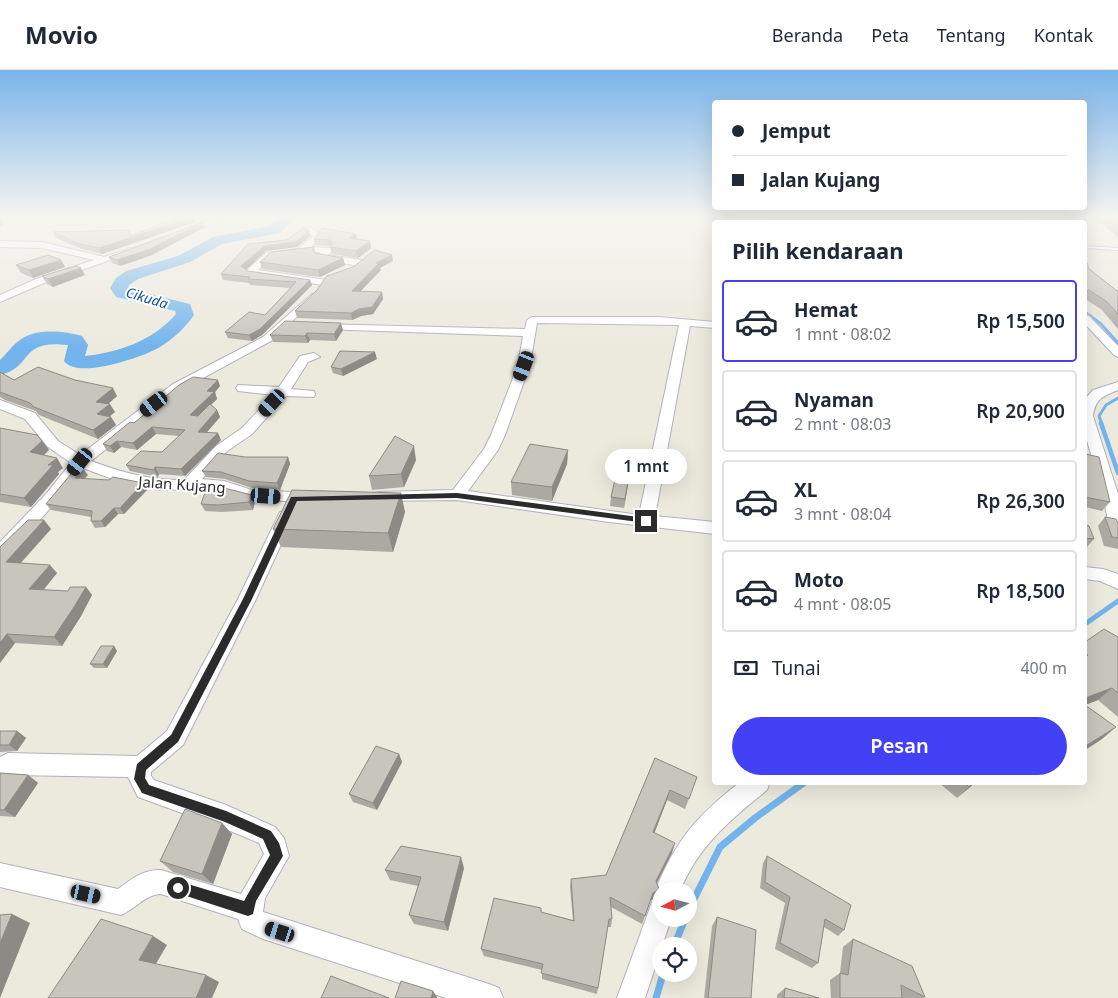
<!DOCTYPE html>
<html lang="id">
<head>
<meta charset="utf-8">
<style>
	:root { --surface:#fff; --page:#f6f6f7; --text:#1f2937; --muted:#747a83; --line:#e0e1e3; --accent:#4341f5 }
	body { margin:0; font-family:"Noto Sans",sans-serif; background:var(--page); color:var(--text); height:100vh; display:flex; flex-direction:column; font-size:19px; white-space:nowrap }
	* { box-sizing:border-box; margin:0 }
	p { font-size:16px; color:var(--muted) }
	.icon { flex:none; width:28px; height:28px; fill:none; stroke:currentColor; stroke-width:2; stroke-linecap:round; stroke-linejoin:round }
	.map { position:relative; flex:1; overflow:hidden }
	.drawer { position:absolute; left:712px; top:150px; width:375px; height:565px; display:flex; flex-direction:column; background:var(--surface); border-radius:5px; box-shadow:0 5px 20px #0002 }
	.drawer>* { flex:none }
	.banner { position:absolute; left:712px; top:30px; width:375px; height:110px; border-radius:5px; box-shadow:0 5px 20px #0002; display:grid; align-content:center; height:110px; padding:0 20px; background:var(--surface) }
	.needle { width:32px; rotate:263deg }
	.controls { position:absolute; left:652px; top:812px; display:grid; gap:10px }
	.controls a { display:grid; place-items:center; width:45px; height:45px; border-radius:50%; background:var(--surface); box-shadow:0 5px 20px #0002; font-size:25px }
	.end { position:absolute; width:22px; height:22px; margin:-11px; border:6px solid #2b2b2b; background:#fff; box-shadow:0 0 0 2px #fff }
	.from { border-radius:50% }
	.bubble { position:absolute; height:35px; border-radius:18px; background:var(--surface); box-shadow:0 5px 20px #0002; font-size:16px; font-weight:600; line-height:35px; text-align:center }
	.car { position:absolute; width:15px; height:30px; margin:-15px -8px; border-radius:6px; box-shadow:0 0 4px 1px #0007; background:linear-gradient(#222 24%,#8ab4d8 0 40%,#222 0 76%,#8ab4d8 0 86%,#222 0) }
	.banner b { display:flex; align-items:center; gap:18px; height:48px; font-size:19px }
	.banner b+b { border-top:1px solid var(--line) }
	.banner i { width:12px; height:12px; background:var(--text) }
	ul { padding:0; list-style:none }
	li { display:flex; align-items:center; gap:15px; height:82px; margin:0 10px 8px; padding:0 10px; border:2px solid var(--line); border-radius:5px }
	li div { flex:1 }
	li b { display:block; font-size:19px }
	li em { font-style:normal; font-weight:600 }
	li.selected { border-color:var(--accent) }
	li>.icon { width:45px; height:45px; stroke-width:1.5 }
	h2 { padding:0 20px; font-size:22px; line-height:60px }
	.pay { display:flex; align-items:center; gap:12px; height:55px; padding:0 20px; font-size:19px }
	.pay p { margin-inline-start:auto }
	.action { display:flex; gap:10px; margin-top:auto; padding:10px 20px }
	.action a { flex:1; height:58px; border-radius:30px; background:var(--accent); color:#fff; font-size:20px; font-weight:600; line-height:58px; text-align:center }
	header { display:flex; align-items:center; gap:30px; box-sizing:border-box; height:70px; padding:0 25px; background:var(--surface); border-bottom:1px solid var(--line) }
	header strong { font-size:24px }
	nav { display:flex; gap:28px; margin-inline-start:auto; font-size:18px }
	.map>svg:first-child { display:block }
</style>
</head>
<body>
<header>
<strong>Movio</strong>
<nav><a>Beranda</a><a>Peta</a><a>Tentang</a><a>Kontak</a></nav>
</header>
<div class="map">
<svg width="1118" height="928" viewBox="0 0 1118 928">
	<rect width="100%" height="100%" fill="#ece9dd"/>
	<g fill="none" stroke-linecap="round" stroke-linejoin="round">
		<g stroke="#73b4ec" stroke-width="3">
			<polyline points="1085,242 1101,254 1118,273"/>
			<polyline points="1102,354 1099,346 1106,335 1118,328"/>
		</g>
		<polyline stroke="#73b4ec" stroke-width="4.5" points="1101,353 1118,403"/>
		<polyline stroke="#73b4ec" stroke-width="5" points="1085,554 1118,531"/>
		<g stroke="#73b4ec" stroke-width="7">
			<polyline points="689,839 720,777 755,748 805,712"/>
			<polyline points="674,876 685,849"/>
			<polyline points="656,928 663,904"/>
		</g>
		<path fill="#73b4ec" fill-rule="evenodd" d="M280,147h15l-15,16 -58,11 -32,18 -52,17 -9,6 -1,4 62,15 4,11c-9,13 -21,24 -34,32 -17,10 -83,33 -96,14l4,-16c-50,-6 -34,22 -68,30v-15c7,-6 12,-15 20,-20 16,-12 44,-9 62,-4l6,9 -3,11c35,-4 67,-15 91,-42l-1,-3 -59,-14 -6,-9 6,-10 10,-7 52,-15 35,-19 57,-11z"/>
		<g stroke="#b1b1be" stroke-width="2">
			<polygon id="service" points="1085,176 1118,178 1118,180 1085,178"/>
		</g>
		<g stroke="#b1b1be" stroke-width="2">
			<g id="minor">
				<polygon points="213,148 216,149 216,153 185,164 181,161"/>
				<polygon points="310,157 322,166 311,177 331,178 333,180 328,185 361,190 366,193 361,196 321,190 316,187 320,182 306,182 272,187 258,200 327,210 328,212 323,215 247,204 247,200 266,183 298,179 313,166 306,160"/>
				<polygon points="0,171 42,172 104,187 131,178 136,181 44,213 0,232 0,225 36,209 94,190 42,178 0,177"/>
				<path d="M312,224l4,1v4l-45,42 -90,49 -90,71c33,12 57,19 93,19l32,-34 26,-18 31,-33 -35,-4 -2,-3 2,-3 41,2 21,-31 14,-3 6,4 -12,5 -17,27 23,2 1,3 -1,3 -28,-1 -34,38 -26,18 -24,27 22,2 28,9 58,3 5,1 3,4 -3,4 -64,-2 -41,-11 -50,1 -37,-7 -40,-15 -27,34 -50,55 -6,2v-17l46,-48 25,-31 -23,-16 -23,-28 -25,-10v-9l35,13 23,28 22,14 93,-71 90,-47z"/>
				<polygon points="1085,245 1089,246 1118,276 1118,287 1114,285 1085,254"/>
				<path d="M532,247h127l56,5v6l-25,-2 -35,190 60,6v12l-106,-12 -152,-22 -83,1 -3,-4 3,-4 5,-1 74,-2 31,-41 7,-14 27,-70 5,-29 -201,-7 -4,-1v-4l207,5 2,-9zM537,253l142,2 -40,190 -171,-24 30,-41 7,-15 25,-70z"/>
				<path d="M1118,312v8c-15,6 -23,9 -25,26l25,78v41l-6,-2 -2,-4 -9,-41 -16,-54v-35l8,-9z"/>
				<path d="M286,441l6,1 2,4 -38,83 -73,146 -32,27v4l3,4 72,25 49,22 9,11 5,18 -24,42 -2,14 226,72 10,4 4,10h-57l-183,-59 -21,-10 -4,-10 -77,-25c-15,0 -26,15 -40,21l-121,-28v-24l118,26c15,-11 24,-19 43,-19l80,24 23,-40 -5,-11 -36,-15 -85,-31 -10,-20 -117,-2 -11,5v-23l8,-4 129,3 30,-25 71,-132 40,-83 2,-4z"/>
				<polygon points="1085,497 1103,499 1118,504 1118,519 1100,511 1085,509"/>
				<path d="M740,712h30l-3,8c-37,30 -69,56 -87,101h-19v28h10l-26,79h-28l35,-96 7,-3 -4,-8c22,-53 41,-74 85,-109z"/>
			</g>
		</g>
		<use href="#service" fill="#fff" fill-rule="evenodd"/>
		<use href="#minor" fill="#fff" fill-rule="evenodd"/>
	</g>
	<g fill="#aca9a3">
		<polygon points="882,147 1036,152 880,152"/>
		<polygon points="1033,147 1118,147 1118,167 1097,150 1038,150"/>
		<polygon points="195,152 102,184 82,179 56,168 53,162 131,165"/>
		<polygon points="205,157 152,185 120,196 112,193 109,187"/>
		<polygon points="310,166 297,177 266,181 246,200 248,201 310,210 312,215 262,265 252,271 228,268 225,262 265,245 291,218 250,215 249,213 223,210 221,204 287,170"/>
		<polygon points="314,169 358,170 370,171 371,178 358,188 332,184 330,177 331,176 315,175"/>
		<polygon points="314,177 316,184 343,188 345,195 320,207 262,199 260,192"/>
		<polygon points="61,190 65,197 33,208 21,203 16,195"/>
		<polygon points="393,191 380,198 381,200 360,221 383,229 373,244 361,246 352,250 297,248 295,241"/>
		<polygon points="1085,192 1088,198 1116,220 1118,221 1118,259 1101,239 1085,229"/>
		<polygon points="85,205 53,217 47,214 42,206"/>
		<polygon points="343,260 336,271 310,270 308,273 273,272 270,265"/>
		<polygon points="377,289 343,306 333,303 331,297"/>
		<polygon points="0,302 14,310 117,326 108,334 115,342 109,347 111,347 116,355 98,369 39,345 36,341 5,330 0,327"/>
		<polygon points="220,316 215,322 217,329 211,335 217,340 220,347 206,363 221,370 185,406 159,404 158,407 130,401 126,395 162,382 179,366 156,364 137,380 121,377 114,383 107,381 103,374 134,353"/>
		<polygon points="0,358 42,371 49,380 43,385 63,398 58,402 59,404 31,437 0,432"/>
		<polygon points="568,380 567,394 552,431 512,425 511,412"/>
		<polygon points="1085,384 1110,432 1102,441 1085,437"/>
		<polygon points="245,387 288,387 290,394 280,420 252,418 225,409 206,407 202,401"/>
		<polygon points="416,390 404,417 372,420 369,406"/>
		<polygon points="88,405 84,409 147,420 124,444 118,444 105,457 95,458 91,451 91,447 51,440 46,434"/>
		<polygon points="629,406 624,438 610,436 611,427"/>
		<polygon points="255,432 253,440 222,442 205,441 201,434"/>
		<polygon points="405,442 393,482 281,477 273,459"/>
		<polygon points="1105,447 1118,453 1118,479 1104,476 1098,456"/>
		<polygon points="44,450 51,459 21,493 57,503 43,520 68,521 86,517 92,525 81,546 62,576 15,573 0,593 0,477"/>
		<polygon points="1085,455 1094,469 1086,478 1085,478"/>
		<polygon points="1118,567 1118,647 1098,630 1085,635 1102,669 1085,680 1085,572"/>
		<polygon points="117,581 107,598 94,598 90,594"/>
		<polygon points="0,661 17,661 26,668 17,681 0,682"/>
		<polygon points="399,684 402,692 377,740 353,732 349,724"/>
		<polygon points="655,688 697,707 685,739 667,730 654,763 672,783 657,813 659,819 656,828 650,831 642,854 611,837 612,849 611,857 608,857 597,924 542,909 542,900 484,886 481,879 541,838 541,842 573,850 570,817 571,809 606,805"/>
		<polygon points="0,703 28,705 38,713 15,747 0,746"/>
		<polygon points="938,712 976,712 957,728"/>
		<polygon points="222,753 232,764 213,814 173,802 160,791"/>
		<polygon points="767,786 844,860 838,866 824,857 818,893 812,898 775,879 785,833 760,818 763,793"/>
		<polygon points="464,798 448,861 414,854 409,845 418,816 390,810 385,800"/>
		<polygon points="717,847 751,928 704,928 712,856"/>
		<polygon points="853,869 925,927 923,928 831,928 830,910 840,903 843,877"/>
		<polygon points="785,918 819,928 777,928 777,925"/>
	</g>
	<g fill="#8c8a84">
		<polygon points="193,147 195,152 102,184 99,178 129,160 131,166"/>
		<polygon points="0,149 4,155 0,157"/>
		<polygon points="203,152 205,157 152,185 120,196 117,190"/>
		<polygon points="309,161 310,166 297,177 266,181 243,202 241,196 264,176 296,172"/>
		<polygon points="356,164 358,170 349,168"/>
		<polygon points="370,171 371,178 358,188 356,181"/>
		<polygon points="392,185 393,191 380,198 381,200 354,228 352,221 376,193"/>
		<polygon points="343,188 345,195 320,207 318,200"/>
		<polygon points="61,190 65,197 33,208 29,200"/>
		<polygon points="81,198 85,205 60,214 53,217 48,209"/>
		<polygon points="310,210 312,215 262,265 252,271 249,265"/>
		<polygon points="1089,220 1085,227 1085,221"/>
		<polygon points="382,222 383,229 373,244 361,246 352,250 351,243"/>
		<polygon points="341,253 343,260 336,271 334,264"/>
		<polygon points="307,263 310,270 308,273 305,266"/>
		<polygon points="375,282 377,289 343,306 341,299"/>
		<polygon points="218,310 220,316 215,322 217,329 193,352 190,345 207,321"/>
		<polygon points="113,318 117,326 101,340 96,332"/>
		<polygon points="110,334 115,342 102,352 97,344"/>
		<polygon points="217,340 220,347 201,369 198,362"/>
		<polygon points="111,347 116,355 98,369 93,360"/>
		<polygon points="152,357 156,364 137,380 133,373"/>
		<polygon points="218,363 221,370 185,406 181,399"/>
		<polygon points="42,371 49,380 37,392 30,382"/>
		<polygon points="117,371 121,377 114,383 110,376"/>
		<polygon points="414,376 416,390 404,417 401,404"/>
		<polygon points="568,380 567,394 552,431 552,417"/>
		<polygon points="288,387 290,394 280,420 277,413"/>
		<polygon points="57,388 63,398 58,402 59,404 31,437 24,428 48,395"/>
		<polygon points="155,397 159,404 158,407 154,400"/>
		<polygon points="83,399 88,405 80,414 75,408"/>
		<polygon points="629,406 628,415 624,438 625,429"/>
		<polygon points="143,413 147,420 124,444 120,438"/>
		<polygon points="401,423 405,442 393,482 388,463"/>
		<polygon points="252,425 255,432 253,440 249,432"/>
		<polygon points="114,438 118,444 105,457 101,451"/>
		<polygon points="44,450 51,459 14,500 6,492"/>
		<polygon points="50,495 57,503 37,528 29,519"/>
		<polygon points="86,517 92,525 81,546 62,576 54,567"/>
		<polygon points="7,564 15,573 0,593 0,573"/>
		<polygon points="114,576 117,581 107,598 103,594"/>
		<polygon points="1112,618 1098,630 1085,635 1085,628"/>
		<polygon points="1116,657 1102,669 1085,680 1085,677 1087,675"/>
		<polygon points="17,661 26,668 17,681 9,675"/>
		<polygon points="399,684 402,692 377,740 373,733"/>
		<polygon points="28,705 38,713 15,747 4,740"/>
		<polygon points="974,712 976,712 957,728 969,717"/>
		<polygon points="670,720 667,730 651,772 653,762"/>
		<polygon points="222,753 232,764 213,814 202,804"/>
		<polygon points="675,773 672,783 653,820 656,811"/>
		<polygon points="461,787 464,798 448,861 444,852"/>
		<polygon points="659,819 656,828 650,831 642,854 653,823"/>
		<polygon points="12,844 30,853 0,928 0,873"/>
		<polygon points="153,866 167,875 154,897 139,890"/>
		<polygon points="206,905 219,912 212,928 196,928"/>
		<polygon points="433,921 437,927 437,928 431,928"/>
	</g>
	<g fill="#c8c5bd" stroke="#8c8a84">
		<polygon points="180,147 193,147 99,178 79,174 53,162 129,160 130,166"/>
		<polygon points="882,147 1028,147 1036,152 889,152"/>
		<polygon points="1105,147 1118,147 1118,157"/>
		<polygon points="203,152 150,179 117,190 109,187"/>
		<polygon points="304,157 309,161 296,172 264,176 241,196 248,201 310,210 260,259 249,265 225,262 249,242 265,245 296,212 248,209 250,207 221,204 248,174 287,170"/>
		<polygon points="322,158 356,164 349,168 370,171 356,181 330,177 333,174 330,170 314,169"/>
		<polygon points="314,177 312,180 315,183 343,188 318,200 260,192 271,182"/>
		<polygon points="375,180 392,185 376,193 379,193 352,221 382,222 372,237 359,239 351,243 295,241 316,221 327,206 353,197"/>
		<polygon points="48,185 61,190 29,200 16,195"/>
		<polygon points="1085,192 1088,194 1088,198 1116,220 1118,221 1118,244 1106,231 1089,220 1085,221"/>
		<polygon points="76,196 81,198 48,209 42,206"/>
		<polygon points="285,251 341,253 334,264 307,263 305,266 270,265"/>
		<polygon points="340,281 375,282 341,299 331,297"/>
		<polygon points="38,297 75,310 113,318 96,332 110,334 97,344 111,347 93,360 34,337 30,333 0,322 0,302 14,310"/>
		<polygon points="193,307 218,310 207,321 214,322 190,345 198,346 210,334 217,340 198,362 218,363 181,399 155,397 154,400 126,395 141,381 162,382 185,360 152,357 133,373 117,371 110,376 103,374 130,352 134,353 179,315"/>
		<polygon points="0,358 37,365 42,371 30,382 57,388 48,395 53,395 24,428 0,424"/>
		<polygon points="395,366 414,376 401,404 369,406"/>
		<polygon points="530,374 568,380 552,417 511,412"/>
		<polygon points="218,383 245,387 288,387 277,413 249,411 221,402 202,401"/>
		<polygon points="1085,384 1099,387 1110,432 1085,427"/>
		<polygon points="76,398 83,399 75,408 109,410 113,407 143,413 120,438 114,438 101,451 91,451 92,441 46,434"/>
		<polygon points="616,405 629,406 625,429 611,427"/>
		<polygon points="208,414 252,425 249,432 218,435 201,434"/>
		<polygon points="292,420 401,423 388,463 273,459"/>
		<polygon points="1105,447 1116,449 1118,453 1118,468 1112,467"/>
		<polygon points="28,450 44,450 6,492 50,495 29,519 68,521 70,517 86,517 74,537 54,567 7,564 0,573 0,477"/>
		<polygon points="1085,455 1089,456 1094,469 1085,468"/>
		<polygon points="1104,559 1118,567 1118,623 1112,618 1085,628 1085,587 1088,585 1085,583 1085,572"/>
		<polygon points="101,576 114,576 103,594 90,594"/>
		<polygon points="1085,635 1116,657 1087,675 1085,674"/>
		<polygon points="0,661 17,661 9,675 0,675"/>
		<polygon points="376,676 399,684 373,733 349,724"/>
		<polygon points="655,688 697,707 689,729 670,720 653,762 675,773 656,811 659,819 653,823 645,846 610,827 612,849 609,849 598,918 541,903 543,894 481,879 494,828 541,838 541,842 574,851 571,809 606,805"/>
		<polygon points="0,703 28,705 4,740 0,740"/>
		<polygon points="964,712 974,712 969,717"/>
		<polygon points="185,739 222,753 202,804 160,791"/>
		<polygon points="401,776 461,787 444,852 409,845 421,807 385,800"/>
		<polygon points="767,786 851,835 844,860 825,849 818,893 780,873 790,827 765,812"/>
		<polygon points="12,844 0,873 0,845"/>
		<polygon points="717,847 756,860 751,928 708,928"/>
		<polygon points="101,849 153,866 139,890 206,905 196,928 48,928"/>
		<polygon points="853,869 912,896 925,927 901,915 902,928 840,928 840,903 848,905"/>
		<polygon points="331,906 389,928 321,928"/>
		<polygon points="401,911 433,921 431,928 395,928"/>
		<polygon points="785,918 819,928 784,928"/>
	</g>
	<linearGradient id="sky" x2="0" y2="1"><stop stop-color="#79b4ea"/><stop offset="0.53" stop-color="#f6f5f0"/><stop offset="1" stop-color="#f6f5f0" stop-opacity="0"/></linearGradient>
	<rect width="1118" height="277" fill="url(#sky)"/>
	<polygon fill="#2b2b2b" points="457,423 646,448 650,451 646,453 457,428 297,431 252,529 178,672 146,700 145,708 149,715 226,741 271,761 279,773 283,786 256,831 253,844 248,846 174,822 172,818 174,813 178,811 244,831 270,785 263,769 225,752 142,723 134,709 137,694 171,665 243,529 291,427"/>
	<g text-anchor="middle" stroke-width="4" stroke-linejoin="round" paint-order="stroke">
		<g font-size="14" font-style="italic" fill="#115099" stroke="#fff">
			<text transform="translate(147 228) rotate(17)" y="5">Cikuda</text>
		</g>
		<g font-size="15" fill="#2b2b2b" stroke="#fff">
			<text transform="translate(182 415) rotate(4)" y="5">Jalan Kujang</text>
		</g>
	</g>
</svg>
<div class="controls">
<a><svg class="needle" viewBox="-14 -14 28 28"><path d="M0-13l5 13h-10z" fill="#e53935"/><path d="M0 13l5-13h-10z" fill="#747a83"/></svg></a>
<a><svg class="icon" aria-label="locate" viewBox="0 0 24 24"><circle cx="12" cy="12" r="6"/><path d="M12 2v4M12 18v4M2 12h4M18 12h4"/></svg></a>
</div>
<i class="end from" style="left:178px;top:818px"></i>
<i class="end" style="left:646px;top:451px"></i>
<div class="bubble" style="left:605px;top:379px;width:82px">1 mnt</div>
<i class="car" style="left:524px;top:296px;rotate:201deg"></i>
<i class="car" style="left:272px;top:333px;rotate:222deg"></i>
<i class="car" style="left:154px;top:334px;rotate:232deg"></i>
<i class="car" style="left:80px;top:392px;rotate:219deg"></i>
<i class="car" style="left:266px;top:426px;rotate:95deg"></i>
<i class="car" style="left:86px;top:824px;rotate:103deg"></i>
<i class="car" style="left:280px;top:862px;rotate:288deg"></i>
<div class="banner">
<b><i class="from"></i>Jemput</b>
<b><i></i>Jalan Kujang</b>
</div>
<section class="drawer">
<h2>Pilih kendaraan</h2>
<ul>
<li class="selected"><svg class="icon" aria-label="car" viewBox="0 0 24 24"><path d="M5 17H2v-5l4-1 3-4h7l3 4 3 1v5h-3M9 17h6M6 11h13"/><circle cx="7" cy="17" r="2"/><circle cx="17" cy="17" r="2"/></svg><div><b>Hemat</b><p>1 mnt · 08:02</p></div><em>Rp 15,500</em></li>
<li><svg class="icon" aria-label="car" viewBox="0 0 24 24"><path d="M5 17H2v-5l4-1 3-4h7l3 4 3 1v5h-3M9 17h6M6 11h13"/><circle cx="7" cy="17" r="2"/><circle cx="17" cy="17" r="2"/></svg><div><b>Nyaman</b><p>2 mnt · 08:03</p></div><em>Rp 20,900</em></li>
<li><svg class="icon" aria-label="car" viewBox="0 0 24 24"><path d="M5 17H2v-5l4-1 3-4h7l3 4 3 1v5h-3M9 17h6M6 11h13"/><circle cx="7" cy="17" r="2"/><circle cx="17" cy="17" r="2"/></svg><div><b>XL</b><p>3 mnt · 08:04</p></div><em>Rp 26,300</em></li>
<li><svg class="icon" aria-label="car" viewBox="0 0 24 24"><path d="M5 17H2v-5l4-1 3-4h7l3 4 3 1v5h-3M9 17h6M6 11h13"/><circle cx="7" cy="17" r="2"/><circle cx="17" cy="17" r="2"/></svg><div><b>Moto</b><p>4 mnt · 08:05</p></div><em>Rp 18,500</em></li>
</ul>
<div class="pay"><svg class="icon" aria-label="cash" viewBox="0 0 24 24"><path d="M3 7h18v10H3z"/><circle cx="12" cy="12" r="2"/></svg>Tunai<p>400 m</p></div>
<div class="action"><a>Pesan</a></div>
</section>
</div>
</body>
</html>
